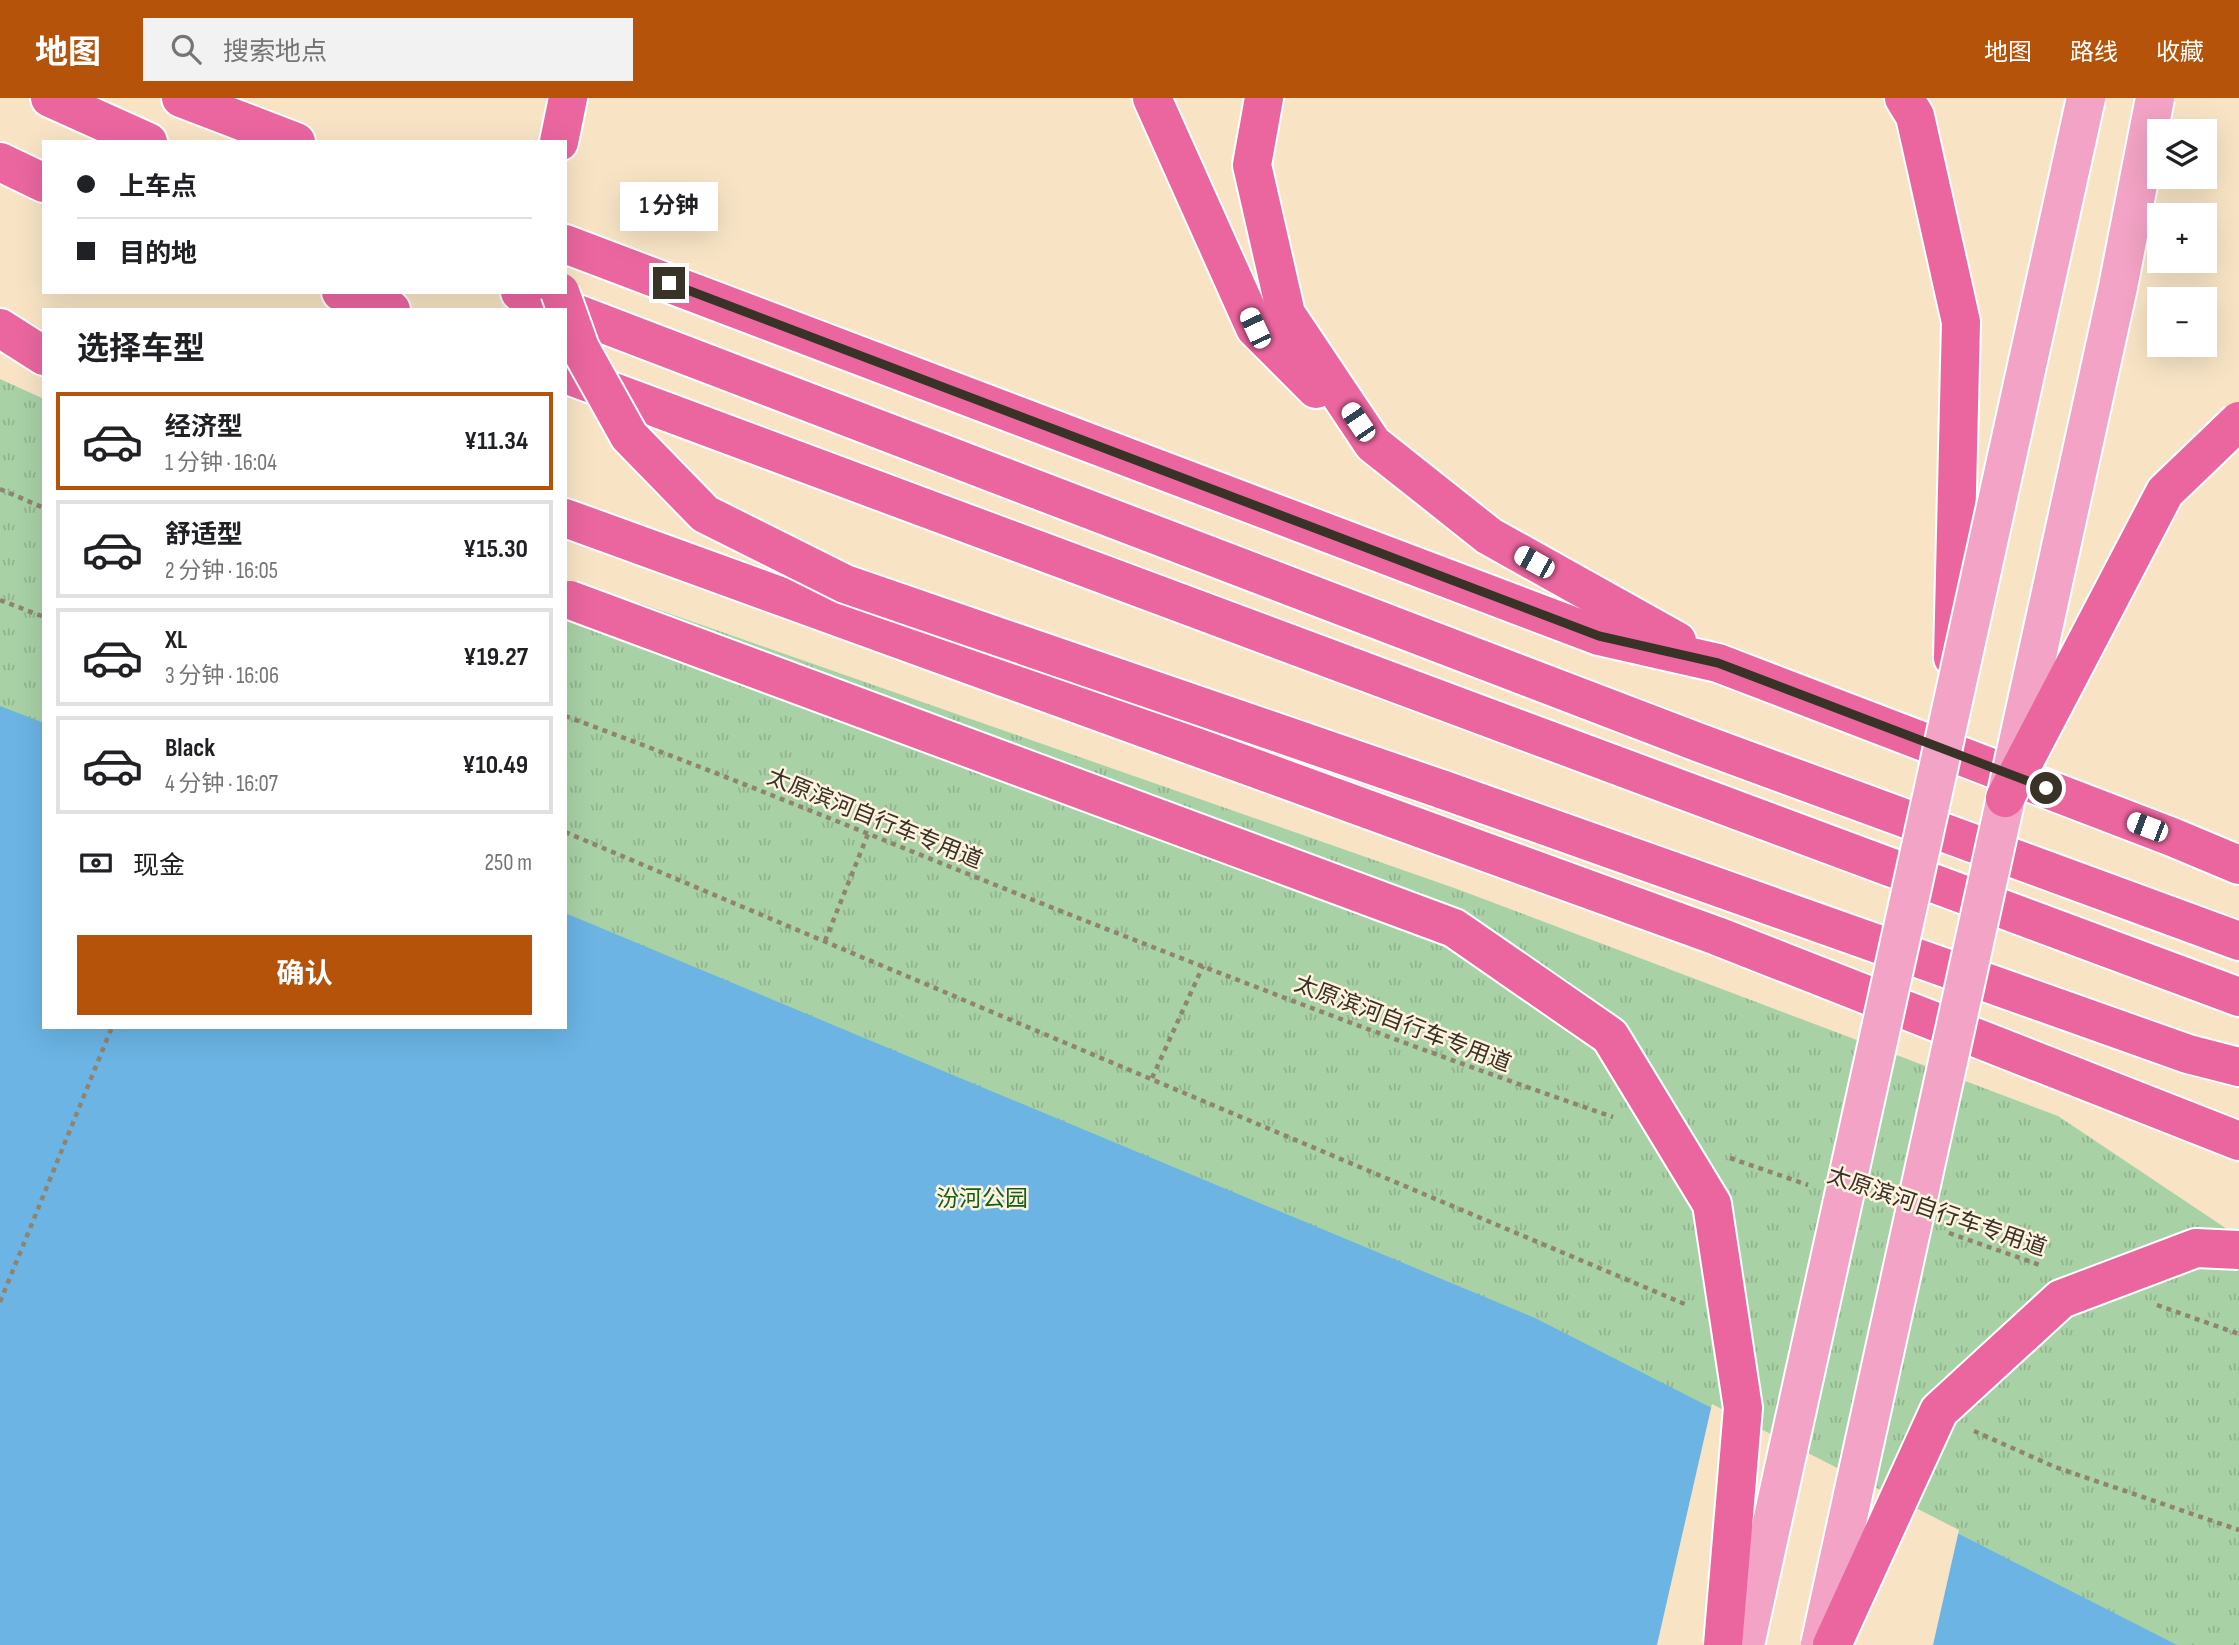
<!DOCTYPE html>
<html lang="zh">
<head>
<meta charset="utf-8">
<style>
	:root { --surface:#fff; --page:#f2f2f2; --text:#202124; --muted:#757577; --line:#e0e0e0; --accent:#b45309 }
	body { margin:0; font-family:"Sofia Sans Condensed","Noto Sans SC",sans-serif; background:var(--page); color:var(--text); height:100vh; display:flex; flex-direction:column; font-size:26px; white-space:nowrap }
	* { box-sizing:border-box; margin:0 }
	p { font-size:23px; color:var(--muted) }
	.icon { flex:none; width:38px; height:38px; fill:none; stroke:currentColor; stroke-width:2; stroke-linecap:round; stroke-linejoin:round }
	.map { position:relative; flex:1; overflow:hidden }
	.drawer { position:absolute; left:42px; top:210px; width:525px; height:721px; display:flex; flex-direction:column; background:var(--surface); border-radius:0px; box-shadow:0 7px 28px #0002 }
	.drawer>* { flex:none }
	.banner { position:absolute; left:42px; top:42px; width:525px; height:154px; border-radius:0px; box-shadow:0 7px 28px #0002; display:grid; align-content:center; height:154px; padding:0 35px; background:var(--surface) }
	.tools { position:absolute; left:2147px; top:21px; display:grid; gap:14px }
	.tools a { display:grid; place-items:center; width:70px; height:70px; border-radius:0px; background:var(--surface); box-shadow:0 7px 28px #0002; font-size:35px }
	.end { position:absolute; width:32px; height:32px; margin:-16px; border:9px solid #393226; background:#fff; box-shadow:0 0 0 4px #fff }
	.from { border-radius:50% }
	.bubble { position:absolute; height:49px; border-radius:0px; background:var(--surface); box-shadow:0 7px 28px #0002; font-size:23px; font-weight:700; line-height:49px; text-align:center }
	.car { position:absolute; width:21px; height:42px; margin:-21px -10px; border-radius:9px; box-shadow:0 0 5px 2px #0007; background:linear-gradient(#fff 24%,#345 0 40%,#fff 0 76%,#345 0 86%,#fff 0) }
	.banner b { display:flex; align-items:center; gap:24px; height:66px; font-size:26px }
	.banner b+b { border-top:2px solid var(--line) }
	.banner i { width:18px; height:18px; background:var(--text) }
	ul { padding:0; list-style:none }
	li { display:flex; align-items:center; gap:21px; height:98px; margin:0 14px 10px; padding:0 21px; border:4px solid var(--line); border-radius:0px }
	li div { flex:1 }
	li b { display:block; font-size:26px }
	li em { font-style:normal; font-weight:700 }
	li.active { border-color:var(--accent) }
	li>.icon { width:63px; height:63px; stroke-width:1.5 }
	h2 { padding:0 35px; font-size:32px; line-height:84px }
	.pay { display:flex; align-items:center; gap:18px; height:77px; padding:0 35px; font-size:26px }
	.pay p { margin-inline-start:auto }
	.button { display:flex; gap:14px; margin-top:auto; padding:14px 35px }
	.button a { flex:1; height:80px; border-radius:0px; background:var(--accent); color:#fff; font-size:28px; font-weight:700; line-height:80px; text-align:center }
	header { display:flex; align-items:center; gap:42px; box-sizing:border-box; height:98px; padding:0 35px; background:var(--accent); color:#fff }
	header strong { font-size:33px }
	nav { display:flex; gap:38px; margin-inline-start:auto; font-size:24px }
	.search { width:490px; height:63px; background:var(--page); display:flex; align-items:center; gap:18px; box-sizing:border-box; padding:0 24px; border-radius:0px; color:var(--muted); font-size:26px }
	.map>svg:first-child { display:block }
</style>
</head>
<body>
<header>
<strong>地图</strong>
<div class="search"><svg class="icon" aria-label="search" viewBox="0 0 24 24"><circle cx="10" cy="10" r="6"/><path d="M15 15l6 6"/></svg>搜索地点</div>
<nav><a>地图</a><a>路线</a><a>收藏</a></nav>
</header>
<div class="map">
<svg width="2239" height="1547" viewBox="0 0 2239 1547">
	<defs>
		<pattern id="park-tufts" width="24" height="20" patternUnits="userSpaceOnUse" patternTransform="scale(1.75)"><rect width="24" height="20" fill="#a8d1a6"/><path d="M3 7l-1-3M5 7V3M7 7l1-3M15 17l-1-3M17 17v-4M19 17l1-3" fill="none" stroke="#91b48f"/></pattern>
	</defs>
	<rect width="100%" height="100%" fill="#f8e4c5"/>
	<polygon fill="url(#park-tufts)" points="0,281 44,301 44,929 565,929 565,510 639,505 1457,791 2058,1018 2239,1139 2239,1547 0,1547"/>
	<polygon fill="#6bb4e4" points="0,608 44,625 44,929 565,929 565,815 1535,1220 2177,1547 0,1547"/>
	<polygon fill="#f8e4c5" points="1712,1306 1959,1432 1933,1547 1657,1547"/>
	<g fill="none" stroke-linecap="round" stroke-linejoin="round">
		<g stroke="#fff" stroke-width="42">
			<g id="highway">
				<polyline points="50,0 148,44"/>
				<polyline points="181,0 296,44"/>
				<polyline points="1152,0 1255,230 1316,291"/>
				<polyline points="1264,0 1252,67 1286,216 1373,346 1489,438 1677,543"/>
				<polyline points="1904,0 1915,18 1961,224 1953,560"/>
				<polyline points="559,44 568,0"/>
				<polyline points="0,64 44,85"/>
				<polyline points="565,146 1599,538 1718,565 2172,739 2239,767"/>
				<polyline points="341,194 391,212"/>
				<polyline points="520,194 1700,645 2239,843"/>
				<polyline points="0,230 44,258"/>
				<polyline points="565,276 2239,899"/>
				<polyline points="565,420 1717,838 2239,1043"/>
				<polyline points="1441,691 2188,956 2239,969"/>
			</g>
		</g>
		<g stroke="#91846f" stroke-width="4.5" stroke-dasharray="5 5" stroke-linecap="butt">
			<polyline points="0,391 44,410"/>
			<polyline points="0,502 44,519"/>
			<path d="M565,618c189,69 374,148 562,221 161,63 323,124 486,180"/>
			<polyline points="565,734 1687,1207"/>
			<polyline points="825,843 868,736"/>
			<polyline points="1152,980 1203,868"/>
			<polyline points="1730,1060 1808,1087"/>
			<polyline points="1949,1135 2040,1167"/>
			<polyline points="0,1204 112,929"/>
			<polyline points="2157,1207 2239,1236"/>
			<polyline points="1974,1333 2055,1369 2239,1432"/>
		</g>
		<use href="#highway" stroke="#eb669f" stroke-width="38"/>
		<g stroke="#fff" stroke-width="42" stroke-linecap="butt">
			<g id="major-bridge">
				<polyline points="1745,1547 2086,0"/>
				<polyline points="1820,1547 2118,189 2155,0"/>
			</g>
		</g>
		<g stroke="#fff" stroke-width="42" stroke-linecap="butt">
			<g id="highway-bridge">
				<polyline points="560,194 580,250 629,338 705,416 845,486 1441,691"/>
				<polyline points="570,502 1454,830 1610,938 1712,1106 1743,1310 1723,1547"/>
				<polyline points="2005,700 2165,394 2239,323"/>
				<polyline points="1832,1547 1939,1313 2061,1201 2196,1150 2239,1152"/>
			</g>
		</g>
		<use href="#major-bridge" stroke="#f3a3c5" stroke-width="38"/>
		<use href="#highway-bridge" stroke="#eb669f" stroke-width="38"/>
	</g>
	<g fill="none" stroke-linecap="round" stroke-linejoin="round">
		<polyline stroke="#393226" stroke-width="9" points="669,185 1599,538 1718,565 2046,690"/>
	</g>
	<g text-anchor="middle" stroke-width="5" stroke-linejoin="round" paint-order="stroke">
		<g font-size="23" fill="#393226" stroke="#fff3e0">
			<text transform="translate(875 720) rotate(22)" y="8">太原滨河自行车专用道</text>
			<text transform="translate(1403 925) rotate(21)" y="8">太原滨河自行车专用道</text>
			<text transform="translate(1937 1113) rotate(19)" y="8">太原滨河自行车专用道</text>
		</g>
		<g font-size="23" fill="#106116" stroke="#fff3e0">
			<text x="982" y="1108">汾河公园</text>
		</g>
	</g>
</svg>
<div class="tools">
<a><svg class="icon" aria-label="layers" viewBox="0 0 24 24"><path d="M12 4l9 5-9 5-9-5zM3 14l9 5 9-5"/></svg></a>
<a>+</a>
<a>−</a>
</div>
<i class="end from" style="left:2046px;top:690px"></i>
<i class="end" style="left:669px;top:185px"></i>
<div class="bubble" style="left:620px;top:84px;width:98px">1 分钟</div>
<i class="car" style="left:1255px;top:230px;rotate:335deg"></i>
<i class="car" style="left:1358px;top:324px;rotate:326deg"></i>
<i class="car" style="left:1534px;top:464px;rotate:299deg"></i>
<i class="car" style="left:2147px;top:729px;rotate:291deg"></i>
<div class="banner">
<b><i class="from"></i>上车点</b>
<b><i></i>目的地</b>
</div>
<section class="drawer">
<h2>选择车型</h2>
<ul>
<li class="active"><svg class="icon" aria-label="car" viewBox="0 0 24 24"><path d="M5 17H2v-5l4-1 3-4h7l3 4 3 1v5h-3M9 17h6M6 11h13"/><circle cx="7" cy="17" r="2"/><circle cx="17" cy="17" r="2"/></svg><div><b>经济型</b><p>1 分钟 · 16:04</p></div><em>¥11.34</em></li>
<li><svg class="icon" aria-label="car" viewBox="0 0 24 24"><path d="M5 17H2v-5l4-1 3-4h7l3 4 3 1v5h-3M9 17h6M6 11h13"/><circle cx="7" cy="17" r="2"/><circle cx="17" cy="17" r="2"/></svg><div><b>舒适型</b><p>2 分钟 · 16:05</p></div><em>¥15.30</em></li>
<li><svg class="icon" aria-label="car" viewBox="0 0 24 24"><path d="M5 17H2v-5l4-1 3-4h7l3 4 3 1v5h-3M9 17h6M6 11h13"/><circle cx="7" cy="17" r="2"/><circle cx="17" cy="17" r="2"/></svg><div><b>XL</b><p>3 分钟 · 16:06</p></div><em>¥19.27</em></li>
<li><svg class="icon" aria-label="car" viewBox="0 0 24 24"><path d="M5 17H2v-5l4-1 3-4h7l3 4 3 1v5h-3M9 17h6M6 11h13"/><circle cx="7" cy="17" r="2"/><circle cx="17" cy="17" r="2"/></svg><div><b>Black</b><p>4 分钟 · 16:07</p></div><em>¥10.49</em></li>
</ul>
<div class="pay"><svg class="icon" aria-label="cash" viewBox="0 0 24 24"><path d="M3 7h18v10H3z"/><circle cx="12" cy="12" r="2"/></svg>现金<p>250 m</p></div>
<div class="button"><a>确认</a></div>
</section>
</div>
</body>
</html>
